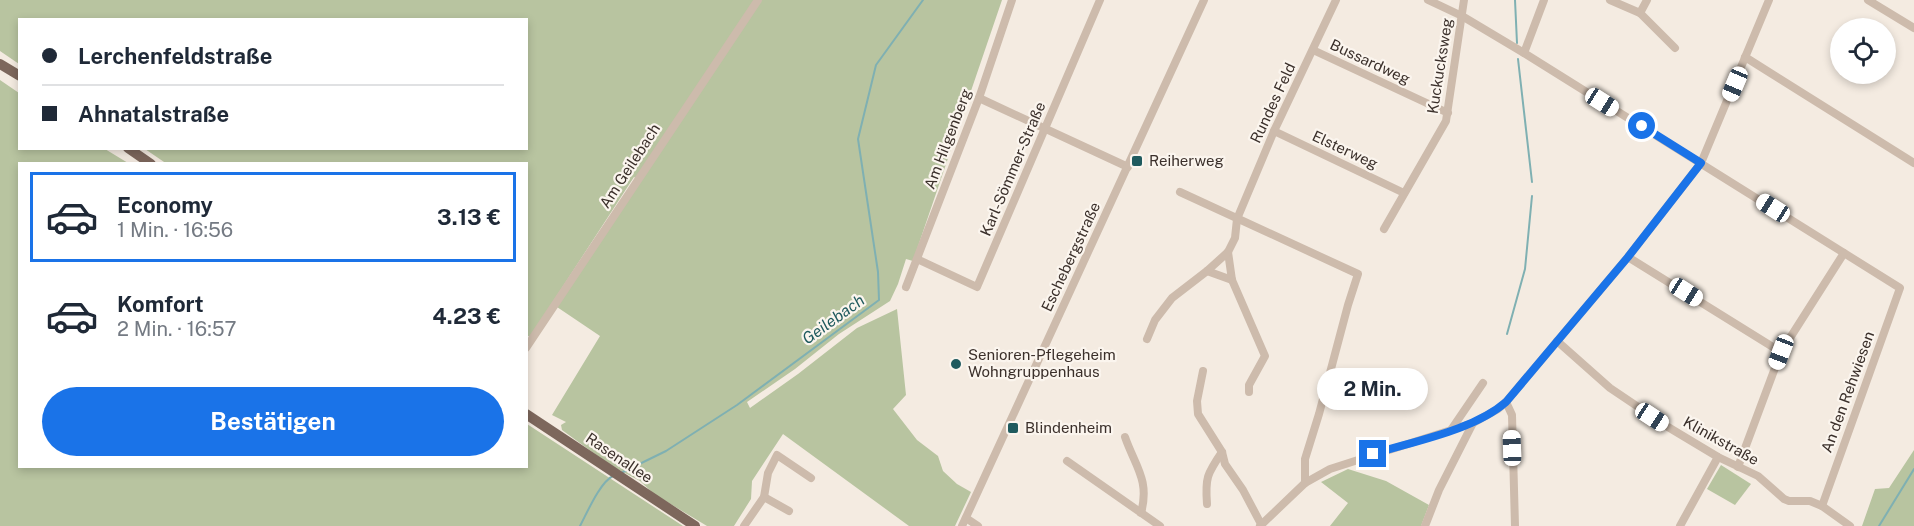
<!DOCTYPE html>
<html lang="de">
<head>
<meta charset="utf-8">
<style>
	:root { --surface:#fff; --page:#f2f2f3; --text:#1f2937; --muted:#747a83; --line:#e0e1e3; --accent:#1a73e8 }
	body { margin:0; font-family:"Public Sans",sans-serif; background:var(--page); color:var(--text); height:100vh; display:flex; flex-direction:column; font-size:22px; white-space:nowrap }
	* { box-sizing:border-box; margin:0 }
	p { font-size:20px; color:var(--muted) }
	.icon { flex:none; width:33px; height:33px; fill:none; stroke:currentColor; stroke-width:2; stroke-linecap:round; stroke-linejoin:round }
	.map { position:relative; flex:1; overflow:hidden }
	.side { position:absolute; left:18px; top:162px; width:510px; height:306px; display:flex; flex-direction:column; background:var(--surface); border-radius:0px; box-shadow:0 3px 9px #0003 }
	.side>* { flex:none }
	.guide { position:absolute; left:18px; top:18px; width:510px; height:132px; border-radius:0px; box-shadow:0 3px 9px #0003; display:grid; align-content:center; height:132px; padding:0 24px; background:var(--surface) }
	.tools { position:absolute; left:1830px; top:18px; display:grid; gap:12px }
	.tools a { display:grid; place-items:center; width:66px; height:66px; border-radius:50%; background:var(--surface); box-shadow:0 3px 9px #0003; font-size:30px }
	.end { position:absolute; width:27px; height:27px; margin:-14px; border:8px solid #1a73e8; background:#fff; box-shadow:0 0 0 3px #fff }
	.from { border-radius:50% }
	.bubble { position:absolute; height:42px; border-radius:21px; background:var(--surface); box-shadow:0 3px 9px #0003; font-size:20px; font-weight:700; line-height:42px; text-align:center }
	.car { position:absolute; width:18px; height:36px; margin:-18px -9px; border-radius:8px; box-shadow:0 0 4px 2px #0007; background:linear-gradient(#fff 24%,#345 0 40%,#fff 0 76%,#345 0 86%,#fff 0) }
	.guide b { display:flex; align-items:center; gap:21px; height:57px; font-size:22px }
	.guide b+b { border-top:2px solid var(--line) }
	.guide i { width:15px; height:15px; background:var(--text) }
	ul { padding:10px 0 0; list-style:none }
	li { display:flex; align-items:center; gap:18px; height:90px; margin:0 12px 9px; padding:0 12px; border:3px solid transparent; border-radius:0px }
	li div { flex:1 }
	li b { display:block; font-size:22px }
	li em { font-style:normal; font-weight:700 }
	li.selected { border-color:var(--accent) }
	li>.icon { width:54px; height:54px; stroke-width:1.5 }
	.action { display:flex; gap:12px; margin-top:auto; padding:12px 24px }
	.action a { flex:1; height:69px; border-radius:36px; background:var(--accent); color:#fff; font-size:24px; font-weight:700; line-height:69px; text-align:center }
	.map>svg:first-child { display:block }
</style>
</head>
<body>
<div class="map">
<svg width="1914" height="526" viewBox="0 0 1914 526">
	<rect width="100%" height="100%" fill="#f4ebe1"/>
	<g fill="#b8c4a0">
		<polygon points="0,0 1002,0 913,261 906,259 898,284 890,301 839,334 795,369 747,402 750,408 798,374 857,328 897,309 906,395 893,409 917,440 938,456 943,471 957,484 971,492 955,526 909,526 783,434 752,481 751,499 734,526 707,526 654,494 640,481 610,465 562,430 561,425 566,422 552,415 600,336 557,307 640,181 634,177 530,337 526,335 526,164 167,164 145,149 526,148 526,20 20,20 19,64 0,51"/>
		<polygon points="0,80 19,93 20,148 105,149 128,163 20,164 20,466 526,466 527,424 683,526 0,526"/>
		<polygon points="1914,450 1914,526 1862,526 1875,489 1889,488"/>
		<polygon points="1721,465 1751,484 1735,505 1707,489"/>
		<polygon points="1348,469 1386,481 1429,505 1421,526 1330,526 1348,503 1321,482"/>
	</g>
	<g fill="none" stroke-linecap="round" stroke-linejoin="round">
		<g stroke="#7fb0b2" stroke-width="2">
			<polyline points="1515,0 1517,43"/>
			<polyline points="1518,59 1532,182"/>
			<polyline points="1507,334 1525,269 1532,196"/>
			<polyline points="621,473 666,451 737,405 879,300 878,272 858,139 876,65 923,0"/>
			<path d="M580,526c7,-13 20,-44 33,-50"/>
			<polyline points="1879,526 1914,469"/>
		</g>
		<g stroke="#cdbbac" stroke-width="8">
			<polyline points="1428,0 1462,16 1524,53 1900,288 1822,506"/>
			<polyline points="1610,0 1640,13 1647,0"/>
			<polyline points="1868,0 1914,28"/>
			<polyline points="1640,13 1675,48"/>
			<polyline points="1313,50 1448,113"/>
			<polyline points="1524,53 1544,0"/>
			<polyline points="1745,57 1914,163"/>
			<polyline points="979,98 1128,167"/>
			<polyline points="1274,131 1404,193"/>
			<polyline points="1180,192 1358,274 1348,305 1319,414 1305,459 1305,483"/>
			<polyline points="1384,229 1446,121 1464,0"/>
			<polyline points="1228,252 1232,280 1265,356 1249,385 1249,392"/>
			<polyline points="1628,257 1781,352"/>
			<polyline points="917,259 977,287 1100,0"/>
			<polyline points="1207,271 1232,280"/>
			<polyline points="906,287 979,98 1012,0"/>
			<polyline points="1147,339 1155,320 1172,298 1207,271 1228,252 1235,238 1237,219 1274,131 1336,0"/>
			<polyline points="1557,341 1610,388 1668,427 1718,457 1758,476 1784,499 1789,501 1810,501 1822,506 1850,526"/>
			<polyline points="526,348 758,0"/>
			<polyline points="1203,371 1197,401 1198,414 1222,452 1225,464 1243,490 1261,524"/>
			<polyline points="1506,402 1512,415 1515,526"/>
			<polyline points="1451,430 1483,383"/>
			<path d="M1125,437c10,29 25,43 16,76"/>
			<polyline points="1067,461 1160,526"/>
			<polyline points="1738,467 1781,352 1844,253"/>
			<polyline points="764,497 789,511"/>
			<path d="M1207,504c-2,-26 0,-30 15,-52"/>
			<polyline points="966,518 978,526"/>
			<polyline points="744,526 764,497 768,473 777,455 811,478"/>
			<polyline points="962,526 1204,0"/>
			<polyline points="1260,526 1305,483 1330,469 1473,423 1498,409 1506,402 1628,257 1701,163 1769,0"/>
			<polyline points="1425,526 1439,490 1473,423"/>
			<polyline points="1680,526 1718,457"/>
		</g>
		<g stroke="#7d675c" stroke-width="10">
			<polyline points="0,64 20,76"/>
			<polyline points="128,148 151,164"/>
			<polyline points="526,414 695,526"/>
		</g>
	</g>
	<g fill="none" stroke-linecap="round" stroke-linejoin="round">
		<path stroke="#1a73e8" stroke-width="8" d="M1373,454c42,-13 101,-24 133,-52l122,-145 73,-94 -59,-37"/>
	</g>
	<g fill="#1f5a5e" stroke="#fbf5ee" stroke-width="2">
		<rect x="1131" y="155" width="12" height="12" rx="3"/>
		<circle cx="956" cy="364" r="6"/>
		<rect x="1007" y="422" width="12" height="12" rx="3"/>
	</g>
	<g text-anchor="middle" stroke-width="4.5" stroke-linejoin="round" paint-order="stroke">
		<g font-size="15" fill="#3b302b" stroke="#fbf5ee">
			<text transform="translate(1370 62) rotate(25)" y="5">Bussardweg</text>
			<text transform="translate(1440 66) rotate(-81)" y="5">Kuckucksweg</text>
			<text transform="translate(1273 103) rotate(-65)" y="5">Rundes Feld</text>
			<text transform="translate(948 139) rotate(-69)" y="5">Am Hilgenberg</text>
			<text transform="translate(1345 150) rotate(25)" y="5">Elsterweg</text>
			<text transform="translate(630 166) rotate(-57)" y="5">Am Geilebach</text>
			<text transform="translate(1013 169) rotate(-67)" y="5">Karl-Sömmer-Straße</text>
			<text transform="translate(1071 257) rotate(-65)" y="5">Eschebergstraße</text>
			<text transform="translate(1848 392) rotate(-70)" y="5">An den Rehwiesen</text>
			<text transform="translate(1721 441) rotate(29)" y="5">Klinikstraße</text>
			<text transform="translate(619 458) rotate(34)" y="5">Rasenallee</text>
		</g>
		<g font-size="15" fill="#3b302b" stroke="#fbf5ee" text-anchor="start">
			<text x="1149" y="166">Reiherweg</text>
			<text x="968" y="360">Senioren-Pflegeheim<tspan x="968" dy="17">Wohngruppenhaus</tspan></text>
			<text x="1025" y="433">Blindenheim</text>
		</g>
		<g font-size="16" font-style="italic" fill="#1f5a5e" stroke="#fbf5ee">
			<text transform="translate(833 319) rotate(-36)" y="6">Geilebach</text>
		</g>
	</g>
</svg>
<div class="tools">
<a><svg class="icon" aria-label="locate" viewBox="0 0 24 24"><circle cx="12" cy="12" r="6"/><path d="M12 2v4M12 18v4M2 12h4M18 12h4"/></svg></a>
</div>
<i class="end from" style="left:1642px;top:126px"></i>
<i class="end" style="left:1373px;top:454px"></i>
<div class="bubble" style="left:1317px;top:368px;width:111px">2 Min.</div>
<i class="car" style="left:1735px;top:84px;rotate:203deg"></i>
<i class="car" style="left:1602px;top:102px;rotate:122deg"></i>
<i class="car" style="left:1773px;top:208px;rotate:302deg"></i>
<i class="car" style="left:1686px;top:292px;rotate:122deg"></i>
<i class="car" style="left:1781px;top:352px;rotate:201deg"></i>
<i class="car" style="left:1652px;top:417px;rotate:123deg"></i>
<i class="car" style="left:1512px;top:448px;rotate:358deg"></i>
<div class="guide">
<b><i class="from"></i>Lerchenfeldstraße</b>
<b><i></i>Ahnatalstraße</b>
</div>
<section class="side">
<ul>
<li class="selected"><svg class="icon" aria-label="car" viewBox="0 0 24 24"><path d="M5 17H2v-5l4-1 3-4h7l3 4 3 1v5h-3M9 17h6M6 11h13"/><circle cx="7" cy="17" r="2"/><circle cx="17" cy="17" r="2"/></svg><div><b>Economy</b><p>1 Min. · 16:56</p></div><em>3.13 €</em></li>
<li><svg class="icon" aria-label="car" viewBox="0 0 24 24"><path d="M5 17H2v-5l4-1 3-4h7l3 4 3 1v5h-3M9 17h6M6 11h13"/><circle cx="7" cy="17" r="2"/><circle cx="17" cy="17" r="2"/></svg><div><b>Komfort</b><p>2 Min. · 16:57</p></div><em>4.23 €</em></li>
</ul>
<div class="action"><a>Bestätigen</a></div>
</section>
</div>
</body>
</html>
